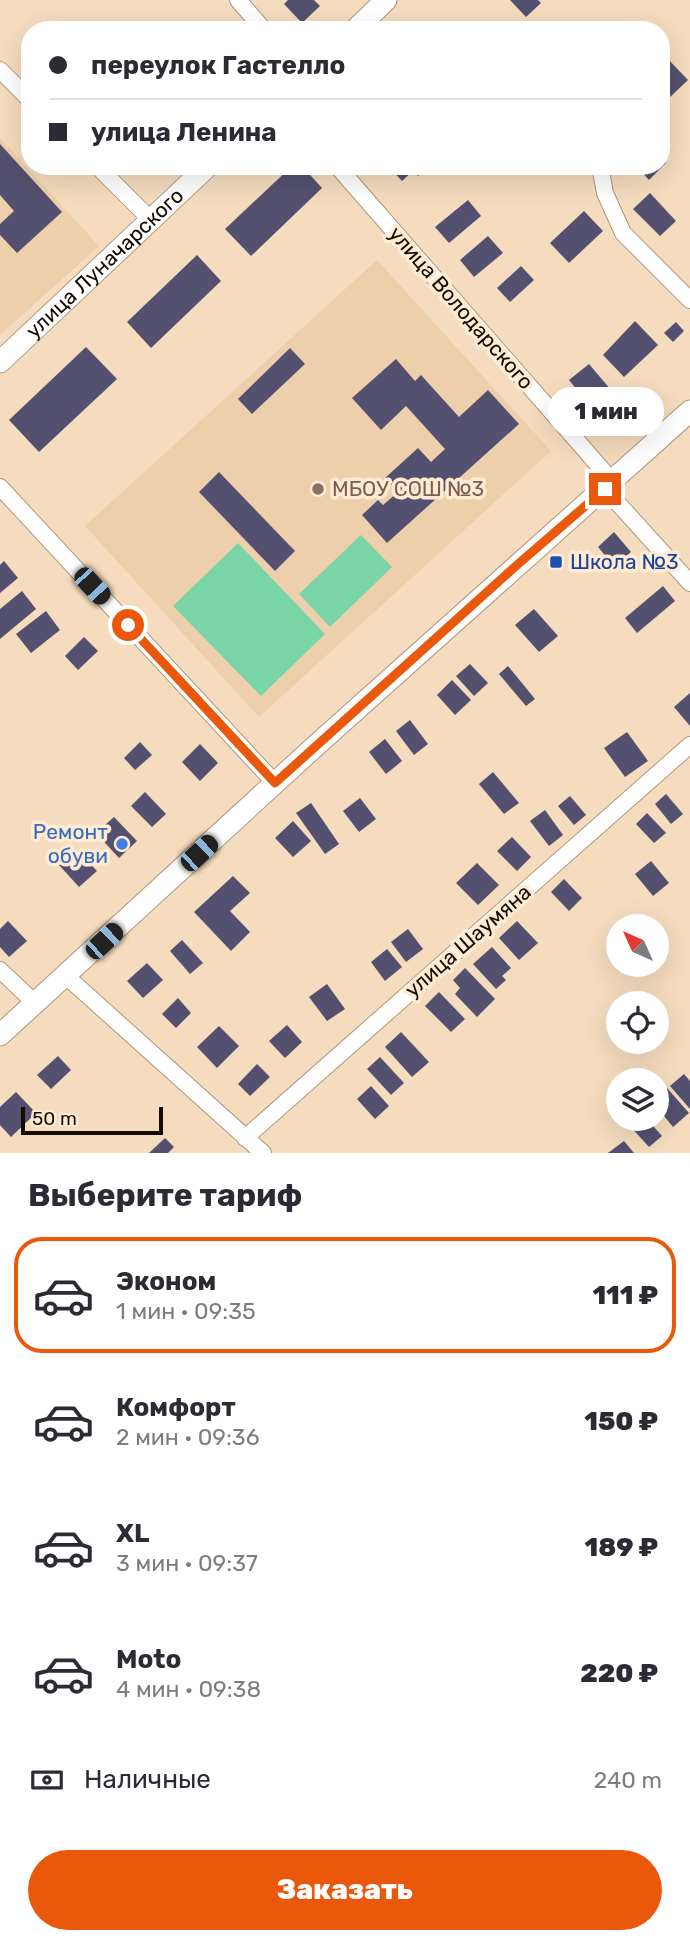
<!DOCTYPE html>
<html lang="ru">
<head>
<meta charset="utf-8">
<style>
	:root { --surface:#fff; --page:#f7f7f7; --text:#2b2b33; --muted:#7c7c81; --line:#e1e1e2; --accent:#ea580c }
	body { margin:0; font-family:Rubik,sans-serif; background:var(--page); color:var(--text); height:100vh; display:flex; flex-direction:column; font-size:26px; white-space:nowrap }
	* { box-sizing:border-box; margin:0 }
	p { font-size:23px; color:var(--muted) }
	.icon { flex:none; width:38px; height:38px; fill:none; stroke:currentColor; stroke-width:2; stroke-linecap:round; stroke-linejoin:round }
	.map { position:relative; height:1153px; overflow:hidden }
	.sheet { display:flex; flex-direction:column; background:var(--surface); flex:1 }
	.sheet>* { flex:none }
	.guide { position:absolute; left:21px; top:21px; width:649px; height:154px; border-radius:28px; box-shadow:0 7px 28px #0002; display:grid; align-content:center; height:154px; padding:0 28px; background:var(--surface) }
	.needle { width:46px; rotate:315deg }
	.tools { position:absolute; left:606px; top:914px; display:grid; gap:14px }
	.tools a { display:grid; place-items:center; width:63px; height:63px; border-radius:50%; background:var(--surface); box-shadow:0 7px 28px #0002; font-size:35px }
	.scale { position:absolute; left:21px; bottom:18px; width:142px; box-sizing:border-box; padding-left:7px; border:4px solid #140b03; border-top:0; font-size:19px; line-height:24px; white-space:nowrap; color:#140b03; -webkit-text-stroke:5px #ffead2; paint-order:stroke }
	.end { position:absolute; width:32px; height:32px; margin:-16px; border:9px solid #ea580c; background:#fff; box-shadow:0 0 0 4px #fff }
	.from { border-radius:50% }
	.bubble { position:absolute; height:49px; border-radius:24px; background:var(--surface); box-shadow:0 7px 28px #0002; font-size:23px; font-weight:800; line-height:49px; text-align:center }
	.car { position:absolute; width:21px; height:42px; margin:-21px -10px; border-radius:9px; box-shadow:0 0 5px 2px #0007; background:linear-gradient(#222 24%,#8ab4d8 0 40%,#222 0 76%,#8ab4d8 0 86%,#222 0) }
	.guide b { display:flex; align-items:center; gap:24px; height:66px; font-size:26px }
	.guide b+b { border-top:2px solid var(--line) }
	.guide i { width:18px; height:18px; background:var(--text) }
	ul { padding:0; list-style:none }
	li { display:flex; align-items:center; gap:21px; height:116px; margin:0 14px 10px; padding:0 14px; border:4px solid transparent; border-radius:28px }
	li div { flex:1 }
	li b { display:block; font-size:26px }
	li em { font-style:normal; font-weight:800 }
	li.current { border-color:var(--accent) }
	li>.icon { width:63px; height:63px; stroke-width:1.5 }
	h2 { padding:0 28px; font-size:32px; line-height:84px }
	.pay { display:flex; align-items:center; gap:18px; height:77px; padding:0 28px; font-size:26px }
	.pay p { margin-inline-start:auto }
	.action { display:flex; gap:14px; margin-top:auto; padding:14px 28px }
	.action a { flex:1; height:80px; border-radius:42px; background:var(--accent); color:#fff; font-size:28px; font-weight:800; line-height:80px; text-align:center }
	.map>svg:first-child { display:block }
</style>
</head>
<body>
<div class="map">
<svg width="690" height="1153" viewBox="0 0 690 1153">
	<rect width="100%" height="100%" fill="#f5dcbe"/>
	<g fill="#eecfac">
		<polygon points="0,138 99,246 0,335"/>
		<polygon points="377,260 551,451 259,717 85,526"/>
	</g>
	<g fill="#79d5a5">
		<polygon points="361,535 392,567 330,627 299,594"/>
		<polygon points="238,543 325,634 261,696 173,606"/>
	</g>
	<g fill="#53516f">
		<polygon points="288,0 314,0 320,6 302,23 284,4"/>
		<polygon points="510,0 538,0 541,3 526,17"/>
		<polygon points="666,57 688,80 668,99 662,93 662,62"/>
		<polygon points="0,144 62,212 17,253 0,235 0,224 14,211 0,195"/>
		<polygon points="662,158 666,163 649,180 636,166 662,166"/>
		<polygon points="292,166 302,166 322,188 251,256 225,229"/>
		<polygon points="388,166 428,166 418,176 413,171 402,181"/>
		<polygon points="650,193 676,221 660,236 633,209"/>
		<polygon points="468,200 481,216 449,243 435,227"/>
		<polygon points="584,211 603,231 569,263 550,243"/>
		<polygon points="488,236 503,253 474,277 460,260"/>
		<polygon points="197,255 221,281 151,348 127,322"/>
		<polygon points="521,266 534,280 510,302 497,288"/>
		<polygon points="635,321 658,345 624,377 603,355"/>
		<polygon points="676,322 684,331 673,342 664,333"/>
		<polygon points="86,347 117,379 39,452 9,420"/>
		<polygon points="290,348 305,364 252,414 238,399"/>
		<polygon points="396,359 415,381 421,375 459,417 488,390 519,424 387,543 362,515 378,500 383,505 398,492 385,478 418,448 431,462 445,449 406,406 381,430 352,398"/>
		<polygon points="589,364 611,390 591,407 569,380"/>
		<polygon points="219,472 295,551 275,571 199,492"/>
		<polygon points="614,532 631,552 614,566 598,547"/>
		<polygon points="4,561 18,578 0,593 0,565"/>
		<polygon points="663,586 675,601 637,633 625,618"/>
		<polygon points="22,591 36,609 0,639 0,609"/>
		<polygon points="534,609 558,636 539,652 515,625"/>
		<polygon points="46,611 60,630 31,653 16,634"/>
		<polygon points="84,637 98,651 78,670 65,656"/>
		<polygon points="470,664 488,683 474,696 456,676"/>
		<polygon points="508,666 535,699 526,706 499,674"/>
		<polygon points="452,680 471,700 455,715 437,695"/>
		<polygon points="690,693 690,726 674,707"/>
		<polygon points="410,720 428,744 414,755 396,731"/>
		<polygon points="627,732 648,761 625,777 604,748"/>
		<polygon points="385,739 402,761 386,774 369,752"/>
		<polygon points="140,742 152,755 135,770 124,758"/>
		<polygon points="200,744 218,763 200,781 182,762"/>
		<polygon points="493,772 519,803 504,814 479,784"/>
		<polygon points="145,792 166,814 152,827 131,806"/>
		<polygon points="666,794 683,814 671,824 655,804"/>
		<polygon points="570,796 586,815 574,825 558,806"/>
		<polygon points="360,798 376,819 359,832 343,811"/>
		<polygon points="311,803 339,844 325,854 296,813"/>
		<polygon points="545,810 563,835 549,846 530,821"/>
		<polygon points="647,813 666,833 654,843 636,824"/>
		<polygon points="114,817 137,841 119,858 96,833"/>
		<polygon points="293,821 311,841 293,857 275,838"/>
		<polygon points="512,837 531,857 517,871 497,851"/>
		<polygon points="76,849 97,871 79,887 59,865"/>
		<polygon points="651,861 669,883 653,896 635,874"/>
		<polygon points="477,863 499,885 478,905 456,883"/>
		<polygon points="233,876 250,893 230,911 250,932 231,951 194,912"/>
		<polygon points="564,879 582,898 569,911 551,892"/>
		<polygon points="8,921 27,941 9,957 0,947 0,929"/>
		<polygon points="517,921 538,943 519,960 499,938"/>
		<polygon points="408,929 423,949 406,962 391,942"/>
		<polygon points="182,940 203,963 190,974 170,951"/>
		<polygon points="492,947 511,968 502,976 506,980 496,989 473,964"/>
		<polygon points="387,949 402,967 385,981 371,962"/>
		<polygon points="147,963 163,980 143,998 127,981"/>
		<polygon points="465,968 495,999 477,1017 455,994 460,988 453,980"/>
		<polygon points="327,984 345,1009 327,1021 309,997"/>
		<polygon points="439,992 465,1019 451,1032 425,1006"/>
		<polygon points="178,998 191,1013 176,1028 162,1014"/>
		<polygon points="287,1025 302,1042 285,1058 269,1041"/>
		<polygon points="219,1026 239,1046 217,1068 197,1047"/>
		<polygon points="401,1032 429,1062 412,1077 385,1047"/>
		<polygon points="58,1056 71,1070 51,1089 37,1075"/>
		<polygon points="380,1057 404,1083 391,1095 367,1069"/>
		<polygon points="257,1064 270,1077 250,1096 238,1084"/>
		<polygon points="684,1074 690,1081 690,1109 670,1086"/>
		<polygon points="371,1086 389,1106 375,1119 357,1099"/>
		<polygon points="667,1088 689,1113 673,1127 656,1106 656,1098"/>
		<polygon points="16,1092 36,1113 11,1137 0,1125 0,1107"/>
		<polygon points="637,1118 646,1118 662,1136 649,1147 629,1125"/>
		<polygon points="165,1138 174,1147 168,1153 149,1153"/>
		<polygon points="624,1141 634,1153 608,1153"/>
	</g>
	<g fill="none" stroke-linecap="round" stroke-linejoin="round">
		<g stroke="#ae977b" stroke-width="18">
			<g id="street">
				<polyline points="238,0 264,30"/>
				<polyline points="0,70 30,100"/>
				<polyline points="97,166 150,219"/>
				<polyline points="337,166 613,482"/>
				<polyline points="600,166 605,193 623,233 690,300"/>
				<polyline points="0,487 275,783"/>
				<polyline points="605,489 690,583"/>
				<polyline points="0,970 35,1003"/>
				<polyline points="66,976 263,1153"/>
				<polyline points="245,1138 690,745"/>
			</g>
		</g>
		<g stroke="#ae977b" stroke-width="23">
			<g id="secondary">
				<polyline points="355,30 386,0"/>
				<path id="s1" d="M0,362l208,-196"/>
				<polyline points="0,1035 311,750 690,411"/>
			</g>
		</g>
		<use href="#street" stroke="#fff" stroke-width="16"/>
		<use href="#secondary" stroke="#fff" stroke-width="21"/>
	</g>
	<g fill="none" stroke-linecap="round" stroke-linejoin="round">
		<polyline stroke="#ea580c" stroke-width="9" points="128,625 275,783 517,565 605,489"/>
	</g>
	<circle fill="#8d6e63" stroke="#ffead2" stroke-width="2.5" cx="318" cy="489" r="7"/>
	<rect fill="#1a4fb4" stroke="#ffead2" stroke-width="2.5" x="549" y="555" width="14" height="14" rx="3.5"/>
	<circle fill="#3f7fe0" stroke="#ffead2" stroke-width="2.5" cx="122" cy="844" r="7"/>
	<g text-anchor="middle" stroke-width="7" stroke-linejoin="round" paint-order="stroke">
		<g font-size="21" fill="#140b03" stroke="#ffead2">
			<text dy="7" stroke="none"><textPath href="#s1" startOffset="144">улица Луначарского</textPath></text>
			<text transform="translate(461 308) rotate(49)" y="7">улица Володарского</text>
			<text transform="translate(468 941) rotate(-41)" y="7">улица Шаумяна</text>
		</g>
		<g font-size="21" fill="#785e54" stroke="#ffead2" text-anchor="start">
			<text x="332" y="496">МБОУ СОШ №3</text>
		</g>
		<g font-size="21" fill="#164399" stroke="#ffead2" text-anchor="start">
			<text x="570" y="569">Школа №3</text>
		</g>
		<g font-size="21" fill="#366cbe" stroke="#ffead2" text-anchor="end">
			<text x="108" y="839">Ремонт<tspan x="108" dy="24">обуви</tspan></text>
		</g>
	</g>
</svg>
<div class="tools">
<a><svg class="needle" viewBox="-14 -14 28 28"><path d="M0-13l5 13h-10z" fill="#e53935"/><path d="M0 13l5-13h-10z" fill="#7c7c81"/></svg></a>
<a><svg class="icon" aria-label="locate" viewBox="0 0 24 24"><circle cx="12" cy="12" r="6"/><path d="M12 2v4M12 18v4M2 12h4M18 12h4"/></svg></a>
<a><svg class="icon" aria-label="layers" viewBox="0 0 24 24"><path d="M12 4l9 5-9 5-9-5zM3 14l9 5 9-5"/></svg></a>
</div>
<div class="scale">50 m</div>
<i class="end from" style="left:128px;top:625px"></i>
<i class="end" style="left:605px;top:489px"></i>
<div class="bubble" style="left:548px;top:387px;width:116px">1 мин</div>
<i class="car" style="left:92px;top:586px;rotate:137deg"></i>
<i class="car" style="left:199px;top:853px;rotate:47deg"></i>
<i class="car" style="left:104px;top:941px;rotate:47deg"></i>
<div class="guide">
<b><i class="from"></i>переулок Гастелло</b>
<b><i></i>улица Ленина</b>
</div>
</div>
<section class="sheet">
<h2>Выберите тариф</h2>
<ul>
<li class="current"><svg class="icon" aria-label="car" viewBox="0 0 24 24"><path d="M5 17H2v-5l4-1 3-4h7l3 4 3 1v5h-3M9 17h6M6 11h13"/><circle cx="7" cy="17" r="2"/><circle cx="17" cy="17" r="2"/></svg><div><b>Эконом</b><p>1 мин · 09:35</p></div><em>111 ₽</em></li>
<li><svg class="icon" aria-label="car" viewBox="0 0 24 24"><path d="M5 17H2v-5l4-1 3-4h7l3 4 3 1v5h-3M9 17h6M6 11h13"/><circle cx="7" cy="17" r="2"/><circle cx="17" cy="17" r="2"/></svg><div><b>Комфорт</b><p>2 мин · 09:36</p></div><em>150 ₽</em></li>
<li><svg class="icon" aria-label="car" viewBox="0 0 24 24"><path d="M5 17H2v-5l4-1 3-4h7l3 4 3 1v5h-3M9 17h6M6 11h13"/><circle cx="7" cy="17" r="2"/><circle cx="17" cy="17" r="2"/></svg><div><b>XL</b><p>3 мин · 09:37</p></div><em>189 ₽</em></li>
<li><svg class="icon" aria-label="car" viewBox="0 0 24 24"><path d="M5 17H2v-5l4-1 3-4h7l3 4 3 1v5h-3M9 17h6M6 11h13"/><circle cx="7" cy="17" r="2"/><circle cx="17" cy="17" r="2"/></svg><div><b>Moto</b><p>4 мин · 09:38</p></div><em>220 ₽</em></li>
</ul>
<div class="pay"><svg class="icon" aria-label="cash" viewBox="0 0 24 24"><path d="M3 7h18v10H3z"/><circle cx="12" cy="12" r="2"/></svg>Наличные<p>240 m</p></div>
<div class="action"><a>Заказать</a></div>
</section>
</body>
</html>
